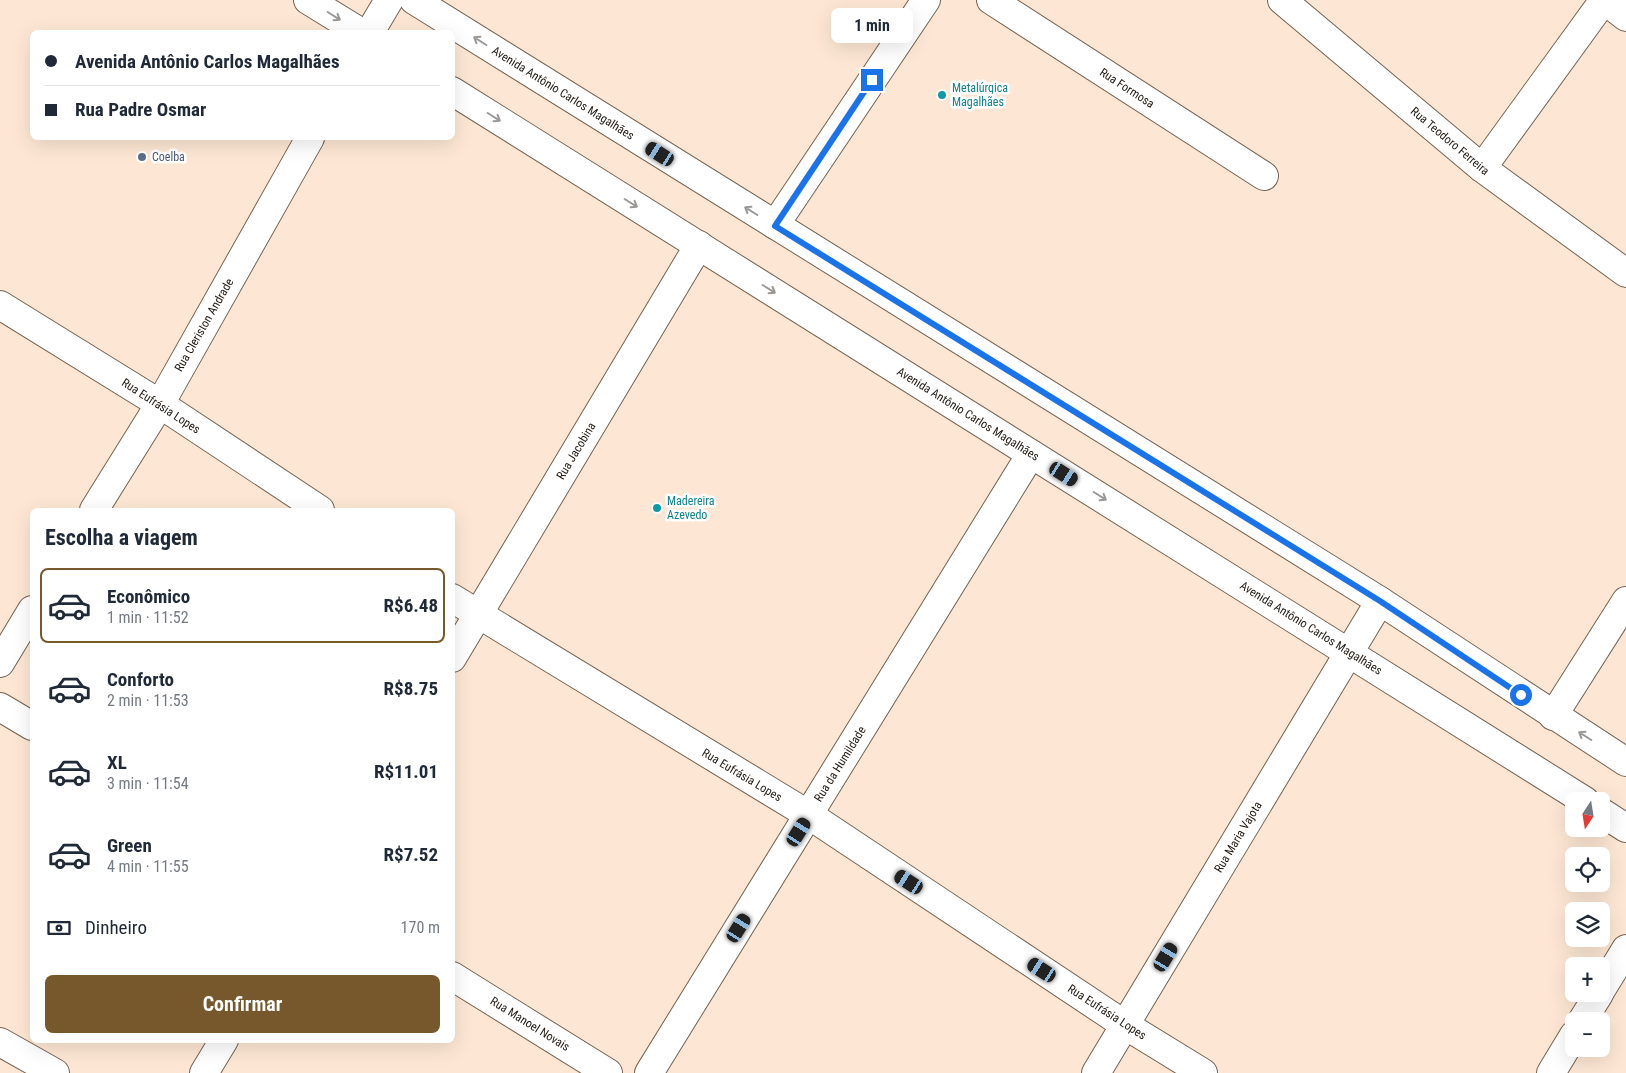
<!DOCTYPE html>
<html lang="pt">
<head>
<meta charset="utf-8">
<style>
	:root { --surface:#fff; --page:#f6f6f7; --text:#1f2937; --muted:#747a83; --line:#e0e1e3; --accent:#76582c }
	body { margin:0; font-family:"Roboto Condensed",sans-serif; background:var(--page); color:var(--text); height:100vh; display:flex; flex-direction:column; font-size:19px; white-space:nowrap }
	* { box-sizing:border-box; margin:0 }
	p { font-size:16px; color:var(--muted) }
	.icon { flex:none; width:28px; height:28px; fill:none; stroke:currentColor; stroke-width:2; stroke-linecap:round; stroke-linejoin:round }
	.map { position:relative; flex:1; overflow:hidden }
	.side { position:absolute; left:30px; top:508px; width:425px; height:535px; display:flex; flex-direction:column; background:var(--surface); border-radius:8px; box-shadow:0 5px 20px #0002 }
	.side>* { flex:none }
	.guide { position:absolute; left:30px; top:30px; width:425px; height:110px; border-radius:8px; box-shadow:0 5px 20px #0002; display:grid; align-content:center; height:110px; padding:0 15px; background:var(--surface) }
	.needle { width:32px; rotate:192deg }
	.buttons { position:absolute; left:1565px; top:792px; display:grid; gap:10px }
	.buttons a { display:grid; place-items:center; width:45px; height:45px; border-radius:8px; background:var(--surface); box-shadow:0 5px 20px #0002; font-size:25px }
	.end { position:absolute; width:22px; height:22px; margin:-11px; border:6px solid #1a73e8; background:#fff; box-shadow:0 0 0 2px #fff }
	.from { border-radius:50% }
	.bubble { position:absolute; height:35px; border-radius:8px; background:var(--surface); box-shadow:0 5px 20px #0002; font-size:16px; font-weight:700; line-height:35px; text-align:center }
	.car { position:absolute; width:15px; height:30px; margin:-15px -8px; border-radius:6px; box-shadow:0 0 4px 1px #0007; background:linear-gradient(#222 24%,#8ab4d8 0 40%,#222 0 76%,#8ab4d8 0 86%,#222 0) }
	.guide b { display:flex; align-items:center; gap:18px; height:48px; font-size:19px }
	.guide b+b { border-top:1px solid var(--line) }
	.guide i { width:12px; height:12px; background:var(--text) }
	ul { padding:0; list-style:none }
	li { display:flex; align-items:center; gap:15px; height:75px; margin:0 10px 8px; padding:0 5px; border:2px solid transparent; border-radius:8px }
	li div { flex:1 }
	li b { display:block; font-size:19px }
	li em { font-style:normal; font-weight:700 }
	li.selected { border-color:var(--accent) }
	li>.icon { width:45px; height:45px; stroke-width:1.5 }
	h2 { padding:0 15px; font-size:22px; line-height:60px }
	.pay { display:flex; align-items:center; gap:12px; height:55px; padding:0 15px; font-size:19px }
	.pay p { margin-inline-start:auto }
	.button { display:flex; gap:10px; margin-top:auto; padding:10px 15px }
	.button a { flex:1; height:58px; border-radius:8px; background:var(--accent); color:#fff; font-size:20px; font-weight:700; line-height:58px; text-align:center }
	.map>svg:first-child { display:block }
</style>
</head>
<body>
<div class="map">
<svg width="1626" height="1073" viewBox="0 0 1626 1073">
	<rect width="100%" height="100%" fill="#fde7d4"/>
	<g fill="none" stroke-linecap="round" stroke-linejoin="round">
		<g stroke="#756252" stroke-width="30">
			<g id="minor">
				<polyline points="991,0 1264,176"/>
				<polyline points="1282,0 1482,168 1626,273"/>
				<polyline points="1604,0 1626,17"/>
				<polyline points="370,32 389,0"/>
				<polyline points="1482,168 1604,0"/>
				<polyline points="0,305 160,404 320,510"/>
				<polyline points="94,510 160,404 310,138"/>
				<polyline points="452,598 809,815 1125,1025 1203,1073"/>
				<polyline points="452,658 699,245"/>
				<polyline points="0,663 32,610"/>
				<polyline points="0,707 32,726"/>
				<polyline points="1553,716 1626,601"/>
				<polyline points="452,976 608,1073"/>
				<polyline points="1601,990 1626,949"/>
				<polyline points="1582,1021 1599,994"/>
				<polyline points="0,1042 55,1073"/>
				<polyline points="204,1073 224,1040"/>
				<polyline points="649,1073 1031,454"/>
				<polyline points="1096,1073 1380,601"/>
				<polyline points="1551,1073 1574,1035"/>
			</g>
		</g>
		<g stroke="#756252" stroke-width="30">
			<polyline id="tertiary" points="775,225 926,0"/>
		</g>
		<g stroke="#756252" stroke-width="30">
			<g id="primary">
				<polyline points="308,0 360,32"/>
				<polyline points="414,0 1380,601 1626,762"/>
				<polyline points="452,91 1585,801"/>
				<polyline points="1601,812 1626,828"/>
			</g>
		</g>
		<use href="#minor" stroke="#fff" stroke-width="28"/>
		<use href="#tertiary" stroke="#fff" stroke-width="28"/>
		<use href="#primary" stroke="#fff" stroke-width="28"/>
	</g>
	<defs><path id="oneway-shaft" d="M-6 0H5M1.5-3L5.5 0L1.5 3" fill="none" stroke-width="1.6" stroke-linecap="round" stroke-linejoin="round" transform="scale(1.25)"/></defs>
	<g stroke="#9c9895">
		<use href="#oneway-shaft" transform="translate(334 16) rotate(32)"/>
		<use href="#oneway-shaft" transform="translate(480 41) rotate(-148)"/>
		<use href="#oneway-shaft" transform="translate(494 117) rotate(32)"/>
		<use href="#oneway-shaft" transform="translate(631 203) rotate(32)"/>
		<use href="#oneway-shaft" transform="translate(751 211) rotate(-148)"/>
		<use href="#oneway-shaft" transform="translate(769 289) rotate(32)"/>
		<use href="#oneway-shaft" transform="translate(1100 496) rotate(32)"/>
		<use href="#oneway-shaft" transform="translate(1585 736) rotate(-148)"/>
	</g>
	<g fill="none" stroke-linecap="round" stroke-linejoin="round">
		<polyline stroke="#1a73e8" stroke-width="6" points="872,80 775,226 1380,601 1521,695"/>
	</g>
	<g fill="#0f9aa8" stroke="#fff" stroke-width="2">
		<circle cx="942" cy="95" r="5"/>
		<circle cx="657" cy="508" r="5"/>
	</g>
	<circle fill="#5c6f8a" stroke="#fff" stroke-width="2" cx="142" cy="157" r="5"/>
	<g text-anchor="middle" stroke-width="5" stroke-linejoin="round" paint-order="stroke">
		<g font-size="12" fill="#0d838f" stroke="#fff" text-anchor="start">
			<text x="952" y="92">Metalúrgica<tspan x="952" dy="14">Magalhães</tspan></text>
			<text x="667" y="505">Madereira<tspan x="667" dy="14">Azevedo</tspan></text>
		</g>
		<g font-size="12" fill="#221b14" stroke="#fff">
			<text transform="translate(1127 88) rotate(33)" y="4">Rua Formosa</text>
			<text transform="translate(563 93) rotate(32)" y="4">Avenida Antônio Carlos Magalhães</text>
			<text transform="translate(1450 141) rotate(40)" y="4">Rua Teodoro Ferreira</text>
			<text transform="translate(204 325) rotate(-60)" y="4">Rua Cleriston Andrade</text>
			<text transform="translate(161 406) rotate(33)" y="4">Rua Eufrásia Lopes</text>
			<text transform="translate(968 414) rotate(32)" y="4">Avenida Antônio Carlos Magalhães</text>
			<text transform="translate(576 451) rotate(-59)" y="4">Rua Jacobina</text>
			<text transform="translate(1311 628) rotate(32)" y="4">Avenida Antônio Carlos Magalhães</text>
			<text transform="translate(840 764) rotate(-58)" y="4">Rua da Humildade</text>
			<text transform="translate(742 775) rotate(31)" y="4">Rua Eufrásia Lopes</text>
			<text transform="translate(1238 837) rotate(-59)" y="4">Rua Maria Vajota</text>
			<text transform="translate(1107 1012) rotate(33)" y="4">Rua Eufrásia Lopes</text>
			<text transform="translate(530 1024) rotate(32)" y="4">Rua Manoel Novais</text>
		</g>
		<g font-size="12" fill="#4e5e75" stroke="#fff" text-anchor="start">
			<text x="152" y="161">Coelba</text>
		</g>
	</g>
</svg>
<div class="buttons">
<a><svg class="needle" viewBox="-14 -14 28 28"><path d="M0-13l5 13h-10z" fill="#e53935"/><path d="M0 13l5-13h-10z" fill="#747a83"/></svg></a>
<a><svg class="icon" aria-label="locate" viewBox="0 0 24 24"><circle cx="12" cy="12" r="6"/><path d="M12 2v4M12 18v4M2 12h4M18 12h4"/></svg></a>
<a><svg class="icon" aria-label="layers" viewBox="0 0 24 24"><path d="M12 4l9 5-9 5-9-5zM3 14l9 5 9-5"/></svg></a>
<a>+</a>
<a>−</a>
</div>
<i class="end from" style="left:1521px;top:695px"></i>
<i class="end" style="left:872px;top:80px"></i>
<div class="bubble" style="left:831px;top:8px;width:82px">1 min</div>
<i class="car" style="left:660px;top:154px;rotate:302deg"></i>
<i class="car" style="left:1064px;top:474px;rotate:122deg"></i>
<i class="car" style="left:799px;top:832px;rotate:32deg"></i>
<i class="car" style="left:909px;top:882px;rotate:303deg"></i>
<i class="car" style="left:739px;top:928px;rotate:32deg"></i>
<i class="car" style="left:1166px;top:957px;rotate:31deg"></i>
<i class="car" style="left:1042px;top:970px;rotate:303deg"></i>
<div class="guide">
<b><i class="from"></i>Avenida Antônio Carlos Magalhães</b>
<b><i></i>Rua Padre Osmar</b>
</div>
<section class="side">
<h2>Escolha a viagem</h2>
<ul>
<li class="selected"><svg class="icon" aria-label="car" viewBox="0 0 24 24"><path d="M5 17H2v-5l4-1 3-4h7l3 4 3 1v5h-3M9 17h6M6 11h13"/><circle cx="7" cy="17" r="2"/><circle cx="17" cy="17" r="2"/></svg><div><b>Econômico</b><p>1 min · 11:52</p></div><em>R$6.48</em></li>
<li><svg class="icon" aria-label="car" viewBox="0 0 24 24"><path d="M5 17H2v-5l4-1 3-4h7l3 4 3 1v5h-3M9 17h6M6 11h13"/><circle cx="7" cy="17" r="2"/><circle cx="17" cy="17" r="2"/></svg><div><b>Conforto</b><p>2 min · 11:53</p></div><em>R$8.75</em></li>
<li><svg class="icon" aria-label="car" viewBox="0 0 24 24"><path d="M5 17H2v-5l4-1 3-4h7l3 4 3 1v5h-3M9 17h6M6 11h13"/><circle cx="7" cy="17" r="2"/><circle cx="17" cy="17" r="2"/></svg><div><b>XL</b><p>3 min · 11:54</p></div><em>R$11.01</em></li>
<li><svg class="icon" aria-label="car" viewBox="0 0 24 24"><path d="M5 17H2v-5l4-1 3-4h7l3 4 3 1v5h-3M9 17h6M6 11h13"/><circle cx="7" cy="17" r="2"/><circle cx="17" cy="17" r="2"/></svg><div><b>Green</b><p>4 min · 11:55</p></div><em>R$7.52</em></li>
</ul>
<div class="pay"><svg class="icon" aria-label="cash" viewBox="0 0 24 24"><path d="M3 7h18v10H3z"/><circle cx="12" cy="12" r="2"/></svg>Dinheiro<p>170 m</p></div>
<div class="button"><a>Confirmar</a></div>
</section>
</div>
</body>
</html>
